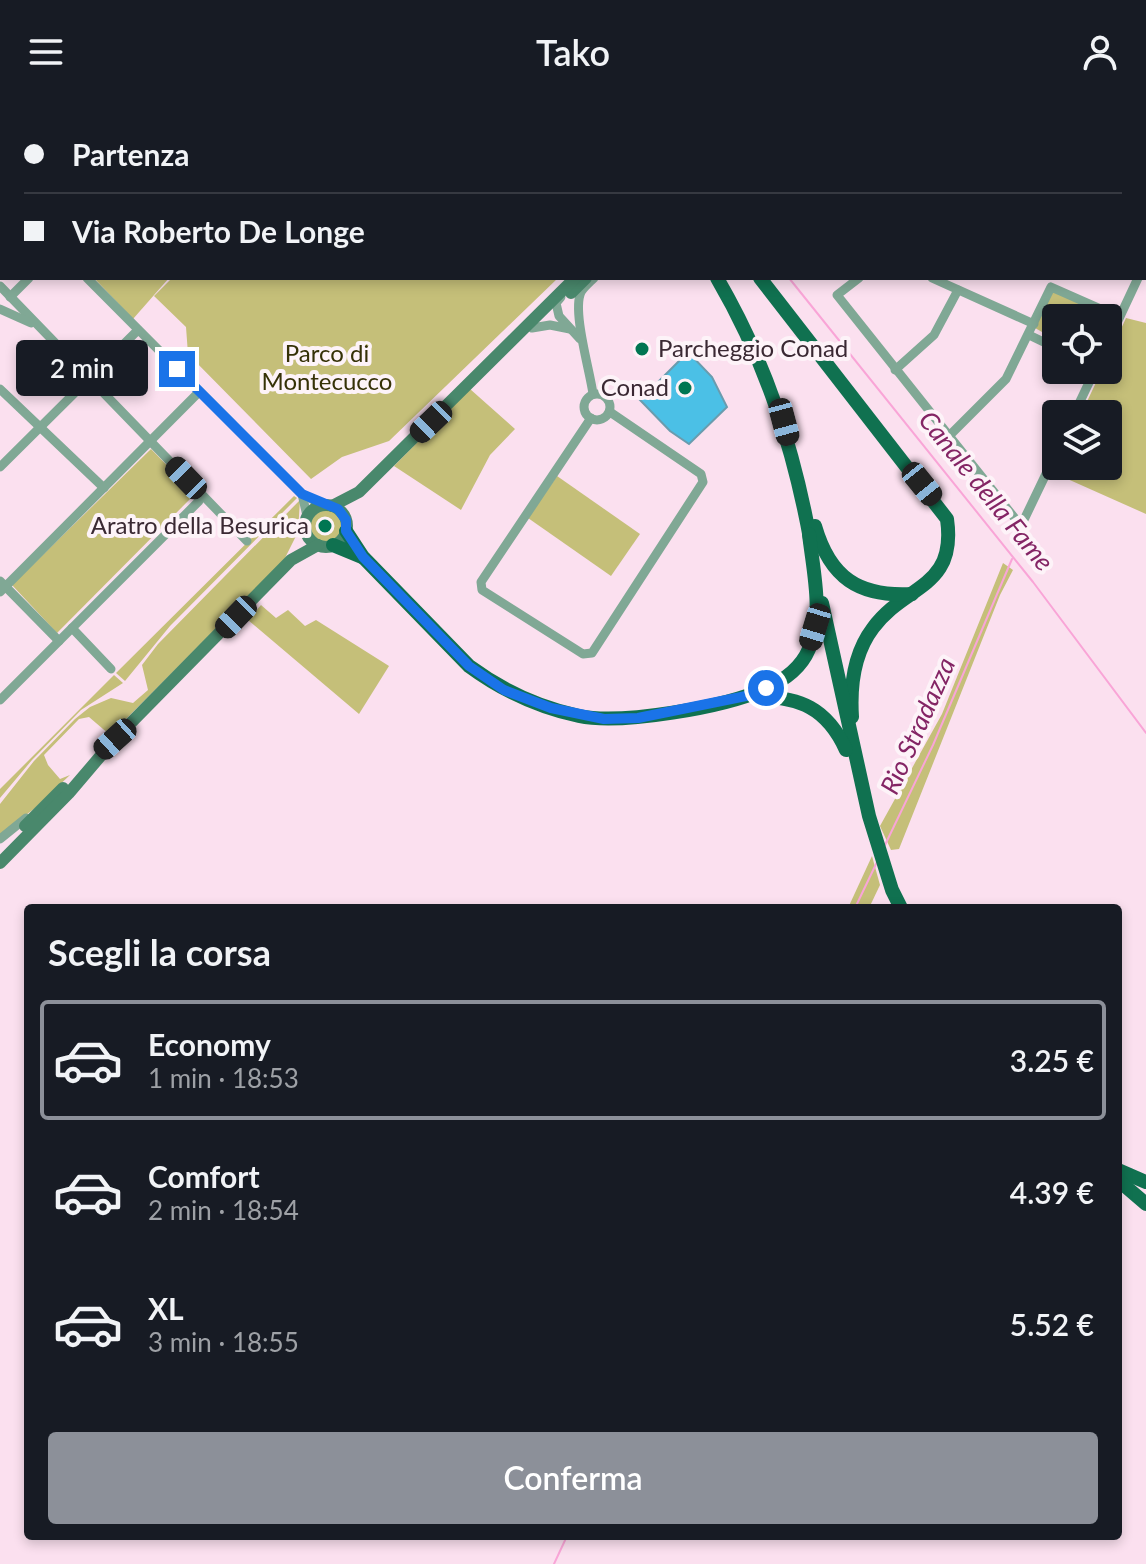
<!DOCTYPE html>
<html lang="it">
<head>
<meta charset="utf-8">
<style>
	:root { --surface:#171b24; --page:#20242c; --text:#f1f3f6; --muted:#9ea1a6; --line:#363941; --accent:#8c9099 }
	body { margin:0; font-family:Lato,sans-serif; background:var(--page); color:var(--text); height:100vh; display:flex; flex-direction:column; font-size:30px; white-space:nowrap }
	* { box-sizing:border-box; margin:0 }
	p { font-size:26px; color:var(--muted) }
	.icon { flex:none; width:44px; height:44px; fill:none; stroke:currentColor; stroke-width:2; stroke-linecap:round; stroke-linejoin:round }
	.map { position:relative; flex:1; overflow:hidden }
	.sheet { position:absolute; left:24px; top:800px; width:1098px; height:636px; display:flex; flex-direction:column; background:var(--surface); border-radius:8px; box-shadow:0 4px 12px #0003 }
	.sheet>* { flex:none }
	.hud { position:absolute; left:0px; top:0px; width:1146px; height:176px; box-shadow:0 4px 12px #0003; display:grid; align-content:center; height:176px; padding:0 24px; background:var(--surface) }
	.controls { position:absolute; left:1042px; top:200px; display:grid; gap:16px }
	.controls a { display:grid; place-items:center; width:80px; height:80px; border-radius:8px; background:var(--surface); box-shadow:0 4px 12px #0003; font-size:40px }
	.end { position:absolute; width:36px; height:36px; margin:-18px; border:10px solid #1a73e8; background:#fff; box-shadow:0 0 0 4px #fff }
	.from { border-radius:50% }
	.bubble { position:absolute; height:56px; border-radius:8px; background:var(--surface); box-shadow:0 4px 12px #0003; font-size:26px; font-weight:600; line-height:56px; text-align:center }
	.car { position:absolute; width:24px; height:48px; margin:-24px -12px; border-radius:10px; box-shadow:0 0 6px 2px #0007; background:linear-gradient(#222 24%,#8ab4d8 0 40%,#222 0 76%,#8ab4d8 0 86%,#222 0) }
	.hud b { display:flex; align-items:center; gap:28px; height:76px; font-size:30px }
	.hud b+b { border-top:2px solid var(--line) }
	.hud i { width:20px; height:20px; background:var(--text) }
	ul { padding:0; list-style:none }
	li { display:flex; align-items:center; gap:24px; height:120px; margin:0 16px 12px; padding:0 8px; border:4px solid transparent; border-radius:8px }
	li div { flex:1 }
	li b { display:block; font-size:30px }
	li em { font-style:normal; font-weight:600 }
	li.active { border-color:var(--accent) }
	li>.icon { width:72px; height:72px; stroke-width:1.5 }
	h2 { padding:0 24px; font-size:36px; line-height:96px }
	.button { display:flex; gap:16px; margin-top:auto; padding:16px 24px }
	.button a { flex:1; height:92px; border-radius:8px; background:var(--accent); color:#fff; font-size:32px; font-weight:600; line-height:92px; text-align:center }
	header { display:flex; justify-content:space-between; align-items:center; height:104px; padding:0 24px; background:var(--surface); font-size:36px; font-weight:600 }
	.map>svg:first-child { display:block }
</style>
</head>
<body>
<header><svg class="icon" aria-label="menu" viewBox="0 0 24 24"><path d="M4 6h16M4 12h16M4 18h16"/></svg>Tako<svg class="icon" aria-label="person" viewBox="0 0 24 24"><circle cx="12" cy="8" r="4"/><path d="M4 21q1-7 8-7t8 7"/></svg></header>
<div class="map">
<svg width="1146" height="1460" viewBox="0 0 1146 1460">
	<rect width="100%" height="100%" fill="#fbe0ef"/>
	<g fill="#c5bf79">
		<polygon points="125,0 534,0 122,2"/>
		<polygon points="94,174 169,174 133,215"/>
		<polygon points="172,174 558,174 389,337 342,353 311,375 188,250 186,223 154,192"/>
		<polygon points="1052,186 1110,211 1108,216 1056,214 1056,236 1035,224"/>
		<polygon points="1126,214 1146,219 1146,410 1054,369 1057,362 1108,362 1108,310 1081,310 1102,266 1108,266 1108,253"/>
		<polygon points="470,285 515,325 490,351 461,406 394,362"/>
		<polygon points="151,345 195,390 57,529 12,481"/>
		<polygon points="557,372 640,430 611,472 528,414"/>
		<polygon points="294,392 297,394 170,522 125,577 116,569"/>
		<polygon points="300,396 298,428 284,456 110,631 89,613 79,615 44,651 48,661 60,675 70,671 35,704 0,731 0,700 34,657 75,615 90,603 111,594 133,599 148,586 142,561 158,540"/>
		<circle cx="326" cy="422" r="16"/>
		<polygon points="1003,459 1013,466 1000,491 899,745 891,746 880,722 942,610"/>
		<polygon points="261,501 276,514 288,506 305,522 316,516 389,562 359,610 248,516"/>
		<polygon points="114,571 123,579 81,606 32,656 0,694 0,685"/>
		<polygon points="872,752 880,781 869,804 848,804"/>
	</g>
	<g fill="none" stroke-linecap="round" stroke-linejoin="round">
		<g stroke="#f9a5d7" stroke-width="2">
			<polyline points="789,174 1033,478 1146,629"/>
			<polyline points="885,741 933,641 1012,455"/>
			<polyline points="855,804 877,758"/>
			<polyline points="554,1460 567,1432"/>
		</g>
		<g stroke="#f9a5d7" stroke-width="8">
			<polyline points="653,0 655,2"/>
			<polyline points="386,2 387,0"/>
		</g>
	</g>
	<polygon fill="#4bc0e6" stroke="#6a9cae" stroke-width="2" points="688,248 712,273 727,303 689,340 670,327 640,296"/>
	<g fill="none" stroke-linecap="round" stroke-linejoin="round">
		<polyline stroke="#d4bbc9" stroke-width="14" stroke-dasharray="14 7" stroke-linecap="butt" points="578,0 580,2"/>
		<g stroke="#80a895" stroke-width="9">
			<polyline points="688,0 690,2"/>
			<polyline points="728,0 730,2"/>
			<polyline points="916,0 921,2"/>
			<polyline points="1087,0 1093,2"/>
			<polyline points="1144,21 1146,22"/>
			<polyline points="1144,87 1146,88"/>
			<polyline points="0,88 2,90"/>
			<polyline points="1144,161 1146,157"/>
			<polyline points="87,174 302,390 323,401"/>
			<polyline points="859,174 837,191 1021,422 1056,349"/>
			<polyline points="932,174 1034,220"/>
			<polyline points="0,182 247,437"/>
			<polyline points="10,193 29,174"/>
			<polyline points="561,193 556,199 559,212 580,235"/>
			<polyline points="0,205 31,219"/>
			<polyline points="532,224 550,221 570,225"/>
			<polyline points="1029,231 1056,244"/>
			<polyline points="1108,238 1138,174"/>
			<polyline points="895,266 934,231 958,186"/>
			<polyline points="0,285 104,384"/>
			<circle cx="597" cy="303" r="13"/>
			<path d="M593,290c-3,-23 -21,-83 -12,-102 3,-5 9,-10 13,-14"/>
			<polyline points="1074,310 1095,266"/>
			<polyline points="591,314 481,478 482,486 583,550 592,549 703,378 701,370 610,308"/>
			<polyline points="949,332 1006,275 1051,183 1119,213"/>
			<polyline points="0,363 138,226"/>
			<polyline points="302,390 307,412"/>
			<polyline points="0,477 59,537"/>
			<polyline points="0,488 199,288"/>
			<polyline points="72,524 111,565"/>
			<polyline points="0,596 199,397"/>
			<polyline points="0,735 26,714"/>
		</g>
		<g stroke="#49886c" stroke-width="12">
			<polyline points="756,2 758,0"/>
			<polyline points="571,189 586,174"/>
			<circle cx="326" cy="422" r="21"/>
			<polyline points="332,402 359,388 575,174"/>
			<polyline points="25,722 63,684"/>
			<polyline points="0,759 69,689 115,635 291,456 318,441"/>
		</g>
		<g stroke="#107150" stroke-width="14">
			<path d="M717,174c49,84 77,171 94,266"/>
			<path d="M760,174l187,241c10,70 -42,65 -74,109 -19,25 -23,58 -21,89"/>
			<path d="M815,422c15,52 44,71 97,68"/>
			<path d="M346,427l17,26 106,109c34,25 68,41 110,50 42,9 146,-9 185,-27 19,-8 37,-21 45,-40 15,-34 4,-79 0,-115"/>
			<polyline points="333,441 362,453"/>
			<polyline points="822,499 869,712 892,786 901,804"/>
			<path d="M755,592c45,1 72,12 91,54"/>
			<polyline points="1118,1066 1146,1078"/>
			<polyline points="1118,1076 1146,1100"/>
		</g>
	</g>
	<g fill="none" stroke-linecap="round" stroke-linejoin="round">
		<polyline stroke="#1a73e8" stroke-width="10" points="177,265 302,390 338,405 346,416 346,427 363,453 469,562 504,586 551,604 604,615 638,614 746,592 766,584"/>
	</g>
	<g fill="#007652" stroke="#fdf3f8" stroke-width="3">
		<circle cx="642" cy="245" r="8"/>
		<circle cx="685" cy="284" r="8"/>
		<circle cx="325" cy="422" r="8"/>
	</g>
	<g text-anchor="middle" stroke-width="8" stroke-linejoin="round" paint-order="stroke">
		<g font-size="24" fill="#3a2933" stroke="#fdf3f8" text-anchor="end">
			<text x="658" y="253" text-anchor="start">Parcheggio Conad</text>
			<text x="669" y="292">Conad</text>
			<text x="309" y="430">Aratro della Besurica</text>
		</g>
		<g font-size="24" fill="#353107" stroke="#fdf3f8">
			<text x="327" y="258">Parco di<tspan x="327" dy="28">Montecucco</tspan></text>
		</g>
		<g font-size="26" font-style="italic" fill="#842565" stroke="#fdf3f8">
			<text transform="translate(986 387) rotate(51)" y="9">Canale della Fame</text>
			<text transform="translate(918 622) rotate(-66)" y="9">Rio Stradazza</text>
		</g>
	</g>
</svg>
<div class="controls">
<a><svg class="icon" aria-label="locate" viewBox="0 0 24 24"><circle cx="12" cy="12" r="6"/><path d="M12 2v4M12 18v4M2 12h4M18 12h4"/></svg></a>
<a><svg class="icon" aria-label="layers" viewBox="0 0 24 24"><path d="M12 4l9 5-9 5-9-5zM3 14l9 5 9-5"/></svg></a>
</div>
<i class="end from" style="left:766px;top:584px"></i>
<i class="end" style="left:177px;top:265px"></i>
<div class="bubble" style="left:16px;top:236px;width:132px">2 min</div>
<i class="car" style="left:431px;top:318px;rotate:226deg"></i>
<i class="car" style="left:784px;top:318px;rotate:165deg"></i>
<i class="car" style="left:186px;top:374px;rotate:316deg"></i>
<i class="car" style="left:922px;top:380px;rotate:141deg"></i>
<i class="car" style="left:236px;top:513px;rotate:224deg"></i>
<i class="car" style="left:815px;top:523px;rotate:197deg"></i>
<i class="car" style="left:115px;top:635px;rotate:228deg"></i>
<div class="hud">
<b><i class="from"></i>Partenza</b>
<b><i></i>Via Roberto De Longe</b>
</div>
<section class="sheet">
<h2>Scegli la corsa</h2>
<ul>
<li class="active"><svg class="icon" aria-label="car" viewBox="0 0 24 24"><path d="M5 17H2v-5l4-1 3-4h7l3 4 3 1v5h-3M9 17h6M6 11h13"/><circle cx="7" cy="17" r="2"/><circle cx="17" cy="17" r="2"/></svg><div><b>Economy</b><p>1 min · 18:53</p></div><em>3.25 €</em></li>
<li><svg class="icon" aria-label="car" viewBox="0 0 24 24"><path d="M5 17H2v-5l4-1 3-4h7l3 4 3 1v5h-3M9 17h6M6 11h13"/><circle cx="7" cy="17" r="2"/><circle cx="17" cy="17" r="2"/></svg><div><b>Comfort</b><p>2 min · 18:54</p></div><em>4.39 €</em></li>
<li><svg class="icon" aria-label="car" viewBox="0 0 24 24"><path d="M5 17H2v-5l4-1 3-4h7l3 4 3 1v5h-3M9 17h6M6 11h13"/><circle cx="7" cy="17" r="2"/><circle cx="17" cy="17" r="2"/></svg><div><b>XL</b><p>3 min · 18:55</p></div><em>5.52 €</em></li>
</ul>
<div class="button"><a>Conferma</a></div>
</section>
</div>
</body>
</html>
